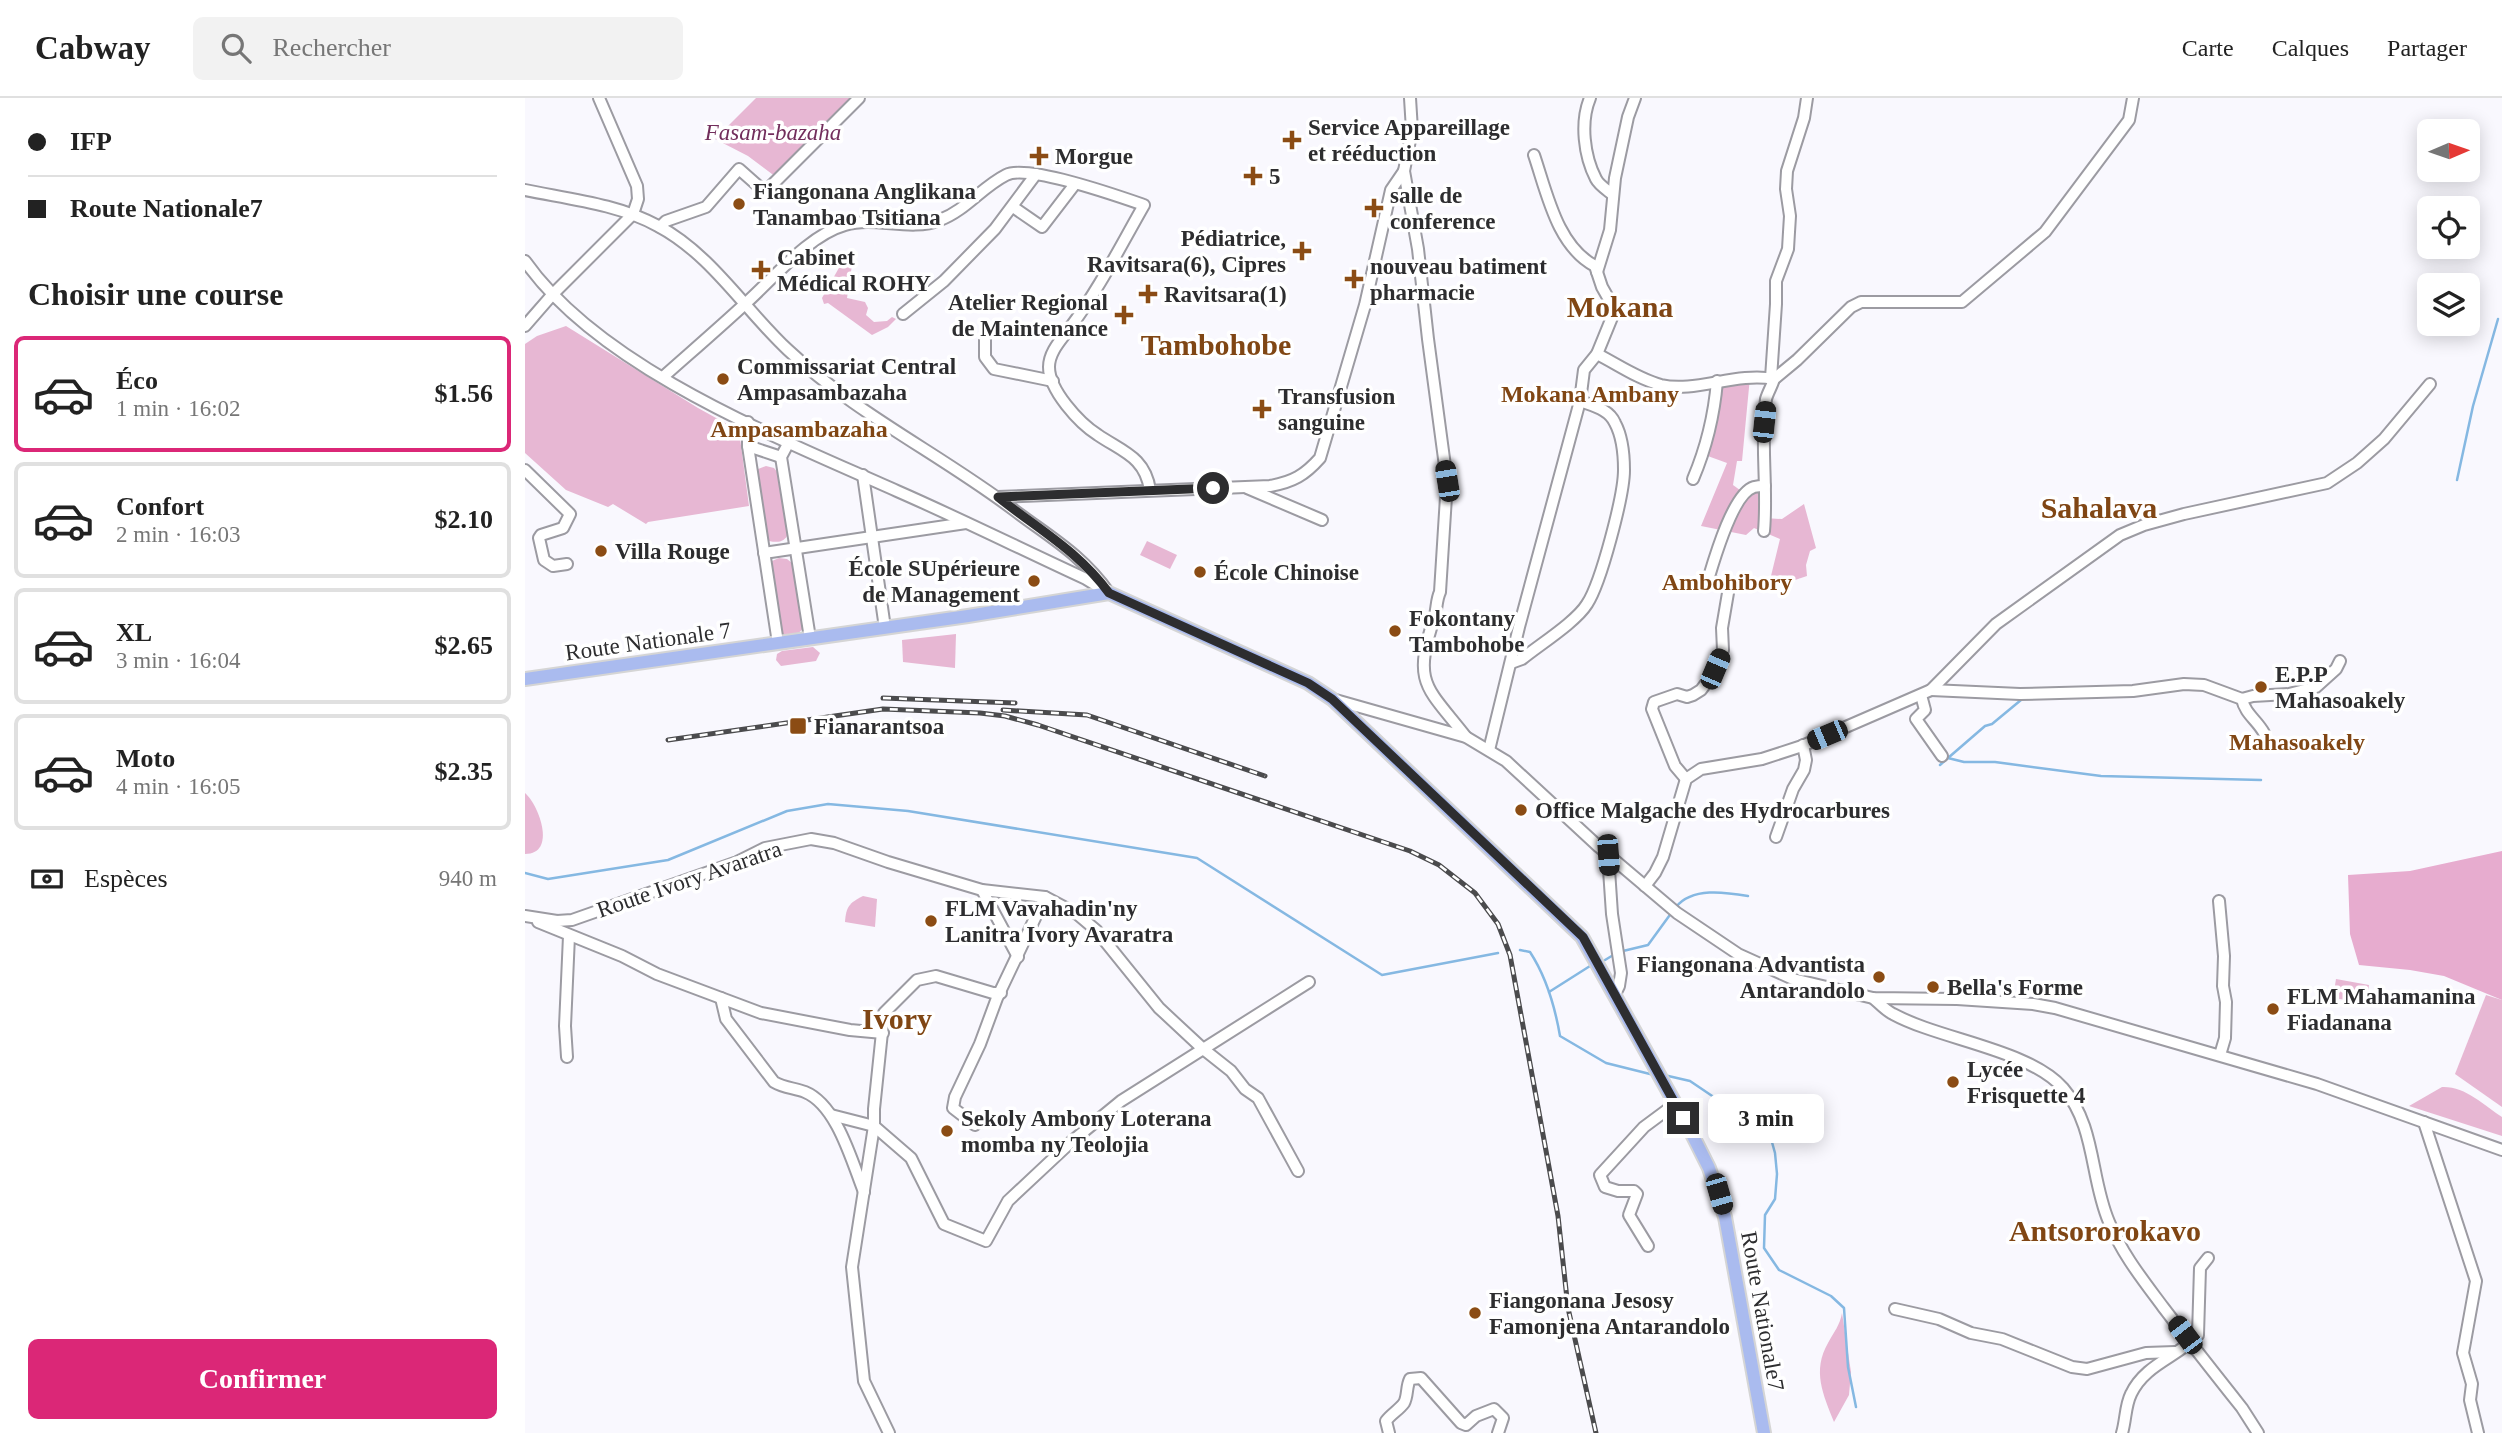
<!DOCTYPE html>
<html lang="fr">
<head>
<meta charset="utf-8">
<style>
	:root { --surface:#fff; --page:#f2f2f2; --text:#222; --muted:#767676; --line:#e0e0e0; --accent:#db2777 }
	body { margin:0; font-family:Georgia,serif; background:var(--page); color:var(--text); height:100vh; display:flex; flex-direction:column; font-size:26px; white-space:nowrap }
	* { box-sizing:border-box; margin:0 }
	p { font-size:23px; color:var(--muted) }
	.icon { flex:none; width:38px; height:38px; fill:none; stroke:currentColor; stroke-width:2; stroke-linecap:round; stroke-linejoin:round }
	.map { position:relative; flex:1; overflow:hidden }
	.panel { display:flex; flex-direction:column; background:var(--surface); width:525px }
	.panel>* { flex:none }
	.hud { display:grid; align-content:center; height:154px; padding:0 28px; background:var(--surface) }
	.needle { width:46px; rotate:88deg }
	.controls { position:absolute; left:1892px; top:21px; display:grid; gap:14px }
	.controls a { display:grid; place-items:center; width:63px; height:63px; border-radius:10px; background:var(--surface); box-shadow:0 4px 18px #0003; font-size:35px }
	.end { position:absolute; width:32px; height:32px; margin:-16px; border:9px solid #2d2d2f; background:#fff; box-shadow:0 0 0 4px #fff }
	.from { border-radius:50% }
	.bubble { position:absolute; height:49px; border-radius:10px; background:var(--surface); box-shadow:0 4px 18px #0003; font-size:23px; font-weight:700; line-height:49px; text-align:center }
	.car { position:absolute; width:21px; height:42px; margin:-21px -10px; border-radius:9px; box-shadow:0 0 5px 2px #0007; background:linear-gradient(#222 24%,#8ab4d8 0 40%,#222 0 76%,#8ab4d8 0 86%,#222 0) }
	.hud b { display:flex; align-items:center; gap:24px; height:66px; font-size:26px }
	.hud b+b { border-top:2px solid var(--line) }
	.hud i { width:18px; height:18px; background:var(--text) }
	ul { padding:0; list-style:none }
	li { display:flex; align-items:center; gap:21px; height:116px; margin:0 14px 10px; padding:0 14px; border:4px solid var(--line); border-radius:10px }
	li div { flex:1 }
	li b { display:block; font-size:26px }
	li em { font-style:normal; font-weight:700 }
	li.active { border-color:var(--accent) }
	li>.icon { width:63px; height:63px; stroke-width:1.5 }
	h2 { padding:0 28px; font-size:32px; line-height:84px }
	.pay { display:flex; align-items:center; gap:18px; height:77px; padding:0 28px; font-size:26px }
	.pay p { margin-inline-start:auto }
	.action { display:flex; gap:14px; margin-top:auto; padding:14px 28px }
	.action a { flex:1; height:80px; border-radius:10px; background:var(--accent); color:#fff; font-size:28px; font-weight:700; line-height:80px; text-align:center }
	header { display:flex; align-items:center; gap:42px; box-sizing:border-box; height:98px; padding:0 35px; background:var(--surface); border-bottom:2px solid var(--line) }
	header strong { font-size:33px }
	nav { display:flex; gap:38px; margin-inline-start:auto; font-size:24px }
	.search { width:490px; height:63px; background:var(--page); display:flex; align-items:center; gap:18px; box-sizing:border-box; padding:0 24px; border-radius:10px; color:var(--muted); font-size:26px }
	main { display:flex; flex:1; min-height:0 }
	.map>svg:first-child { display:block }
</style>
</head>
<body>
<header>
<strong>Cabway</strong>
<div class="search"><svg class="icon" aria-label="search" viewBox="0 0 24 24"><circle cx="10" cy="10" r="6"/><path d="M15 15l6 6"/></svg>Rechercher</div>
<nav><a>Carte</a><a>Calques</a><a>Partager</a></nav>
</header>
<main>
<section class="panel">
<div class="hud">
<b><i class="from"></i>IFP</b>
<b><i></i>Route Nationale7</b>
</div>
<h2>Choisir une course</h2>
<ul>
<li class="active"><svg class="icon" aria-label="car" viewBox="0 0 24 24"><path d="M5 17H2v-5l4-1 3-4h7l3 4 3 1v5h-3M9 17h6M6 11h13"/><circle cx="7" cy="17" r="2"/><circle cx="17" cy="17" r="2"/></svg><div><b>Éco</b><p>1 min · 16:02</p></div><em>$1.56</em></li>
<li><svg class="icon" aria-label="car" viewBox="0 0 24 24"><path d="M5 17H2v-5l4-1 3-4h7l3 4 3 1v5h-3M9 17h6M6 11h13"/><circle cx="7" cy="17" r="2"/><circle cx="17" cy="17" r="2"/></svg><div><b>Confort</b><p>2 min · 16:03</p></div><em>$2.10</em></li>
<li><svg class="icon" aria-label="car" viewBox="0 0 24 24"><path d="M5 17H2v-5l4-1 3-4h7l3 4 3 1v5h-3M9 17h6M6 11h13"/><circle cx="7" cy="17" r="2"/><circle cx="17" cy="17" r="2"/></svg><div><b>XL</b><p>3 min · 16:04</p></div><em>$2.65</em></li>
<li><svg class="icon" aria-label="car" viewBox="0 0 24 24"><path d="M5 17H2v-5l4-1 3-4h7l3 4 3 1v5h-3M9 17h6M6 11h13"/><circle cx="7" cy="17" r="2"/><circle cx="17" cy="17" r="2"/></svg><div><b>Moto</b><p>4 min · 16:05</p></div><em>$2.35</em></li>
</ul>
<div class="pay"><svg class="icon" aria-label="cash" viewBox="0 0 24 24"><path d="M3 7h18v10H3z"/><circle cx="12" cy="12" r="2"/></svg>Espèces<p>940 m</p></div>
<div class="action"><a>Confirmer</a></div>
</section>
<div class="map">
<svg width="1977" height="1335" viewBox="0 0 1977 1335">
	<rect width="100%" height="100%" fill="#f9f8fe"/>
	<g fill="#e7b7d3">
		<polygon points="231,0 330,0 251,79 223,58 190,41"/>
		<polygon points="327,167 322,200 340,204 343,210 341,217 349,224 362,223 367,219 371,221 363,229 347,237 303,205 299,206 297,200 315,168"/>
		<polygon points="41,228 173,310 202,326 206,340 215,340 224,408 123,424 121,426 88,406 83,409 41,392 0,355 0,246 12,238"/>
		<polygon points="1225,279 1217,363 1212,363 1208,387 1219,395 1239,378 1239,420 1257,421 1279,406 1291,450 1285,453 1281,467 1282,478 1261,485 1245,482 1255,441 1229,430 1221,437 1176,428 1202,365 1180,357 1193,284"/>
		<path d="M241,368l8,2 4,5 11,60c-5,9 -10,10 -20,8l-5,-5 -9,-60 3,-7z"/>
		<polygon points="622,443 652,457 645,471 615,457"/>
		<path d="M254,460l8,1 5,4 11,65c-6,8 -10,9 -20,8l-4,-6 -9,-63 2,-6z"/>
		<polygon points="431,536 430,570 378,564 377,542"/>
		<polygon points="288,549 295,555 291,563 256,568 251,562 252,556 257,553"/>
		<path d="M0,695c14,12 32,61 0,61z"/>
		<path d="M338,798l14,3 -2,28 -30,-5c1,-15 4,-19 18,-26z"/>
		<polygon points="1811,881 1844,887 1841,905 1808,900"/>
		<polygon points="1961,897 1977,902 1977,1009 1930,976"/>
		<path d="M1917,989c23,-1 42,18 60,30v19l-93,-30z"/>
		<path d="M1317,1215l9,59 -2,23 -15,27c-11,-28 -22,-51 -6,-79 6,-11 12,-18 14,-30z"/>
	</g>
	<polygon fill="#e7accf" points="1977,753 1977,902 1919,878 1885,872 1834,867 1825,836 1823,777 1885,773"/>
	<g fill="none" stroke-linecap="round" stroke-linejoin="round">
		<g stroke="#85b8e2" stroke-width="2.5">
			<polyline points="1932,382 1948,308 1973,221"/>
			<polyline points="1423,660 1460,628 1467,626 1496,602"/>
			<polyline points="1415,667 1423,660 1439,664 1470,664 1576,678 1736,682"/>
			<polyline points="0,775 23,781 143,762 262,713 303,706 383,713 672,760 857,877 973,855"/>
			<path d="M1151,809c16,-20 49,-15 72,-11"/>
			<path d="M995,852l10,2c17,26 25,55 30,84l46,27 48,12"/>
			<polyline points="1098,853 1123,847 1147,814"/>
			<polyline points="1080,862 1090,856"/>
			<polyline points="1024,894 1065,868"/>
			<polyline points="1139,977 1165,983 1245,1037 1250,1055 1252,1076 1250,1101 1240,1117 1239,1150 1254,1172 1306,1198 1319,1210 1323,1269 1331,1309"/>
		</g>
		<g stroke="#9c9ba2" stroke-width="14">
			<g id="minor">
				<path d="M885,0l2,32 -8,41 14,78 10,90 19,142 -7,111c-4,8 -3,18 -6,27 -22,65 -7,68 32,118"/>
				<path d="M1065,0c-10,24 -6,58 6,81 3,6 11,11 16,15"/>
				<path d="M0,92c44,9 93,14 133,36 53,28 87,84 130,124 68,64 152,104 226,160 37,28 67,44 95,83"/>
				<polyline points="488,109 517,129 550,86"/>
				<polyline points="135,129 141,123 181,109 214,71 240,94 334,0"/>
				<path d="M0,163c76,108 254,177 372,230 64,28 126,59 189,88l18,11"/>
				<polyline points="1072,174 1085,132 1090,80 1103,19 1110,0"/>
				<polyline points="378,216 419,183 470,131 511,76"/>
				<polyline points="0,228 27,197 108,116 113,101 112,88 74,0"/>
				<polyline points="460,242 460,259 469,271 528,283"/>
				<path d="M1072,256c20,10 41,25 64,31 34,8 75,-13 113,-6l23,-19 54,-53 10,-5h101l83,-70 84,-112 4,-22"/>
				<path d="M138,279c27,-24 56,-49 83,-74 28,-25 63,-68 99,-78 31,-9 65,7 95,-5 26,-10 42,-33 66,-45 21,-11 112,21 138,30 -24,42 -46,86 -75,124 -8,11 -20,23 -20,38 0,23 30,56 49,68 25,17 47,22 52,55"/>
				<polyline points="1246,280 1251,206 1251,183 1263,151 1264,134 1265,118 1261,91 1262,73 1279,20 1282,0"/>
				<polyline points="223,324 223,348 253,545"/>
				<polyline points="264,344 256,359 285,540"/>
				<polyline points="223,348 256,359"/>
				<polyline points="0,372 45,416 38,430 16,437 14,440 19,462 28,468 42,466"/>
				<polyline points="338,377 360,530"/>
				<path d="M1168,381c14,-33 21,-62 24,-98"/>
				<polyline points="722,390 797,422"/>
				<path d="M473,399l272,-11c23,-4 35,-11 50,-28l45,-153 26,-115 13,-19"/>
				<path d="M1239,433c4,-44 -4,-89 2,-132 2,-7 6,-13 8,-20"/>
				<polyline points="239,455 441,425"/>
				<path d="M986,565l11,-4c17,-14 54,-37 65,-55 14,-21 37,-109 37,-134 0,-15 -2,-34 -9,-47 -6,-14 -22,-17 -35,-22"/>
				<polyline points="1406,592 1495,596 1608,593 1659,586 1679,587 1717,601 1728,598 1764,596 1791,589 1811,571 1815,563"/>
				<polyline points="1396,597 1400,612 1391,621 1417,658"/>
				<polyline points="807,601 941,639 981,663 1074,749 1152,815 1213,856 1268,881 1348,900 1432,901 1508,906 1530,910 1792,986 1977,1052"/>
				<path d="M1717,601c3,15 15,21 22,34"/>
				<path d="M964,652l30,-123 61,-226 4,-31 13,-16 18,-44 -13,-23 -7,-21c-38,-20 -48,-73 -61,-111"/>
				<path d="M1161,681l-11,-13 -23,-57 2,-7 23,-8 10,3 6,-2 8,-5 12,-16 10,-24 -1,-22 7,-41 -21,-7c6,-20 25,-87 46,-93 4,-1 8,-1 11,-1"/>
				<polyline points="1251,739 1268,691 1279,672 1281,662 1278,647"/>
				<polyline points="1083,757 1087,816 1096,875 1094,888 1090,896"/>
				<polyline points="1120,788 1130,775 1138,759 1161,681 1176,671 1237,661 1277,648 1406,592 1471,526 1595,437 1619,427 1659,416 1802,385 1832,365 1859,341 1905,286"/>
				<polyline points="457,792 493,859"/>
				<polyline points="1694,803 1699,858 1698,888 1701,904 1700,940 1695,957"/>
				<polyline points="0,818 32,823 47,822 212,764 240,750 286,741 309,745 363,764 457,792 520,799 552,816 571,832 634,910 677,950 706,973 720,991 733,1000 773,1073"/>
				<polyline points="13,824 97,858 132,876 236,915 325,932 358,935"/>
				<path d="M196,900l5,21 48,63c10,6 21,6 31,10 32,13 47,70 59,100"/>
				<path d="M1348,900c6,5 13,13 20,16 48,26 135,35 170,74 33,38 27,90 46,134 13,32 34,58 54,85 26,34 52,67 79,101l16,25"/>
				<polyline points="42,959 40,928 44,838"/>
				<polyline points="306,1017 349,1028 386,1060 419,1126 461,1143 483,1103 546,1044 596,1003 784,884"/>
				<polyline points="1899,1024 1951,1183 1938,1255 1947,1286 1945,1302 1953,1335"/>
				<polyline points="450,1027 428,1010 430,999 455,946 472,900 520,799"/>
				<polyline points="1123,1148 1104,1117 1112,1096 1109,1093 1093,1093 1080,1089 1075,1077 1119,1029 1150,1006"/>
				<polyline points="1370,1211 1414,1221 1446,1235 1477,1241 1547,1269 1562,1271 1621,1255 1650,1254"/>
				<polyline points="364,1335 339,1283 327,1169 349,1028 349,1011 359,915 392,882 411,878 468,895 476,895"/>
				<path d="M864,1335l-3,-12c5,-7 13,-11 18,-18 4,-7 2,-16 6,-24l11,-1 40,45 5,2 10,-9 18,-7 9,9 -5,15"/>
				<path d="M1597,1335c4,-13 3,-27 9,-39 14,-30 47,-37 67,-59l2,-67 8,-10"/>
			</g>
		</g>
		<g stroke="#d5d5d5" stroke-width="16">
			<polyline id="major" points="0,581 443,518 584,495 783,585 807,601 1057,839 1166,1034 1184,1070 1200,1119 1239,1335"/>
		</g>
		<use href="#minor" stroke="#fff" stroke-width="10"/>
		<use href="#major" stroke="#aabbef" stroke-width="12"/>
		<g stroke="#4b4b4d" stroke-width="5">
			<g id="rail">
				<polyline points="358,600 490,605"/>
				<polyline points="478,612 562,617 740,678"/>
				<polyline points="143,642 358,611 455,615 480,618 513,627 885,753 914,767 950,795 973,826 985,857 1033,1118 1043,1210 1071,1335"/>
			</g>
		</g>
		<use href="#rail" stroke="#fff" stroke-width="2.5" stroke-dasharray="8" stroke-linecap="butt"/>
	</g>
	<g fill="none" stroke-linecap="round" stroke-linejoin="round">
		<path stroke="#2d2d2f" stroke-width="9" d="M688,390l-215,9c41,33 79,53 111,96l199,90 24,16 251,238 100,181"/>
	</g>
	<g fill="#8b4c14" stroke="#fff" stroke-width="2.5">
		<path d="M763.5 31.5h7v7h7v7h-7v7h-7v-7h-7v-7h7z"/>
		<path d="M510.5 47.5h7v7h7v7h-7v7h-7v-7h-7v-7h7z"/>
		<path d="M724.5 67.5h7v7h7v7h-7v7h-7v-7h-7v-7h7z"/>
		<circle cx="214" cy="106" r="7"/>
		<path d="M845.5 99.5h7v7h7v7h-7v7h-7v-7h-7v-7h7z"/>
		<path d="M773.5 142.5h7v7h7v7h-7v7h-7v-7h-7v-7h7z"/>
		<path d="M232.5 161.5h7v7h7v7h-7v7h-7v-7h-7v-7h7z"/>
		<path d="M825.5 170.5h7v7h7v7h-7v7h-7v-7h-7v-7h7z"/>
		<path d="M619.5 185.5h7v7h7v7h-7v7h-7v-7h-7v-7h7z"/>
		<path d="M595.5 206.5h7v7h7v7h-7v7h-7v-7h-7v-7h7z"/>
		<circle cx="198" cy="281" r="7"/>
		<path d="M733.5 300.5h7v7h7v7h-7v7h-7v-7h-7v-7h7z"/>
		<circle cx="76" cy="453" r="7"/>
		<circle cx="675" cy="474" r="7"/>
		<circle cx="509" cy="483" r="7"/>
		<circle cx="870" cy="533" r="7"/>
		<circle cx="1736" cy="589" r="7"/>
		<rect x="264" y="619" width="18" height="18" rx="3.5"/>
		<circle cx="996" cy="712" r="7"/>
		<circle cx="406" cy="823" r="7"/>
		<circle cx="1354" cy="879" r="7"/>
		<circle cx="1408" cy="889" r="7"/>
		<circle cx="1748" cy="911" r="7"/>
		<circle cx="1428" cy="984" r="7"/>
		<circle cx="422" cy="1033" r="7"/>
		<circle cx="950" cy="1215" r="7"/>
	</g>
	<g text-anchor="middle" stroke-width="7" stroke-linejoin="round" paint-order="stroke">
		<g font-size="23" font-weight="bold" fill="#2d2d2f" stroke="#fff" text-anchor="start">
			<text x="783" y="37">Service Appareillage<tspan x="783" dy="26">et rééduction</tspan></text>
			<text x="530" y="66">Morgue</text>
			<text x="744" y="86">5</text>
			<text x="228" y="101">Fiangonana Anglikana<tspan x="228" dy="26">Tanambao Tsitiana</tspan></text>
			<text x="865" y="105">salle de<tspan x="865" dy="26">conference</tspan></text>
			<text x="761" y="148" text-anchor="end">Pédiatrice,<tspan x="761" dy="26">Ravitsara(6), Cipres</tspan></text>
			<text x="252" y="167">Cabinet<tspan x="252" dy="26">Médical ROHY</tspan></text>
			<text x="845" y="176">nouveau batiment<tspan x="845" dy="26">pharmacie</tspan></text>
			<text x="639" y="204">Ravitsara(1)</text>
			<text x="583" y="212" text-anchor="end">Atelier Regional<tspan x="583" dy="26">de Maintenance</tspan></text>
			<text x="212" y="276">Commissariat Central<tspan x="212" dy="26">Ampasambazaha</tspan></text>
			<text x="753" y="306">Transfusion<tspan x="753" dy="26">sanguine</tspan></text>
			<text x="90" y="461">Villa Rouge</text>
			<text x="495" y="478" text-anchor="end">École SUpérieure<tspan x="495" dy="26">de Management</tspan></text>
			<text x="689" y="482">École Chinoise</text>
			<text x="884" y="528">Fokontany<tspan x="884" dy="26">Tambohobe</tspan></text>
			<text x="1750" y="584">E.P.P<tspan x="1750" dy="26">Mahasoakely</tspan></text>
			<text x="289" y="636">Fianarantsoa</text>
			<text x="1010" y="720">Office Malgache des Hydrocarbures</text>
			<text x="420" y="818">FLM Vavahadin'ny<tspan x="420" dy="26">Lanitra Ivory Avaratra</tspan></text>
			<text x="1340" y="874" text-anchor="end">Fiangonana Advantista<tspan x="1340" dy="26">Antarandolo</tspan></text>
			<text x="1422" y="897">Bella's Forme</text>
			<text x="1762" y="906">FLM Mahamanina<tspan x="1762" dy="26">Fiadanana</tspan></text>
			<text x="1442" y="979">Lycée<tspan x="1442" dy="26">Frisquette 4</tspan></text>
			<text x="436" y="1028">Sekoly Ambony Loterana<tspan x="436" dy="26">momba ny Teolojia</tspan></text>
			<text x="964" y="1210">Fiangonana Jesosy<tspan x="964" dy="26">Famonjena Antarandolo</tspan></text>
		</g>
		<g font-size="23" font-style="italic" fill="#722e5c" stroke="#fff">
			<text x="248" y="42">Fasam-bazaha</text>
		</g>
		<g font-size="23" fill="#2d2d2f" stroke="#fff">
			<text transform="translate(123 543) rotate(-8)" y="8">Route Nationale 7</text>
			<text transform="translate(164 781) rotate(-19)" y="8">Route Ivory Avaratra</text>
			<text transform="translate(1238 1213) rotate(80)" y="8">Route Nationale7</text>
		</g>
		<g font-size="24" font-weight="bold" fill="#804614" stroke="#fff">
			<text x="1065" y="304">Mokana Ambany</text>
			<text x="274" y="339">Ampasambazaha</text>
			<text x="1202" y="492">Ambohibory</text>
			<text x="1772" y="652">Mahasoakely</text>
		</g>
		<g font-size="30" font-weight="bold" fill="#804614" stroke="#fff">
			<text x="1095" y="219">Mokana</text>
			<text x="691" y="257">Tambohobe</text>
			<text x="1574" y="420">Sahalava</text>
			<text x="372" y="931">Ivory</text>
			<text x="1580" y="1143">Antsororokavo</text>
		</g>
	</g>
</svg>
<div class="controls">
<a><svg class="needle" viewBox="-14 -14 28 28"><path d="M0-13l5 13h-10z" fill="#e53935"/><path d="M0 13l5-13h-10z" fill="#767676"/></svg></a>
<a><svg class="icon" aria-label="locate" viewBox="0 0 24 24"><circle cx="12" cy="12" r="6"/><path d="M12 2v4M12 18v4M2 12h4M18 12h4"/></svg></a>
<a><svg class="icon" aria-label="layers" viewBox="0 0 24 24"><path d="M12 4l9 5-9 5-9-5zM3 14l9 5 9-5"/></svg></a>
</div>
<i class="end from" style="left:688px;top:390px"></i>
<i class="end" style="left:1158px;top:1020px"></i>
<div class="bubble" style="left:1183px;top:996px;width:116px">3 min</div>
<i class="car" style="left:1239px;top:324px;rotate:6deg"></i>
<i class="car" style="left:922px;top:383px;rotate:351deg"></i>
<i class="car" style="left:1190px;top:571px;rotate:23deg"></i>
<i class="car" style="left:1302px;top:637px;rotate:247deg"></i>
<i class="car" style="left:1083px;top:757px;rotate:176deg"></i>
<i class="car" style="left:1194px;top:1096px;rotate:164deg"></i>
<i class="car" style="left:1660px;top:1237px;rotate:323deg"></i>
</div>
</main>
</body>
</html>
